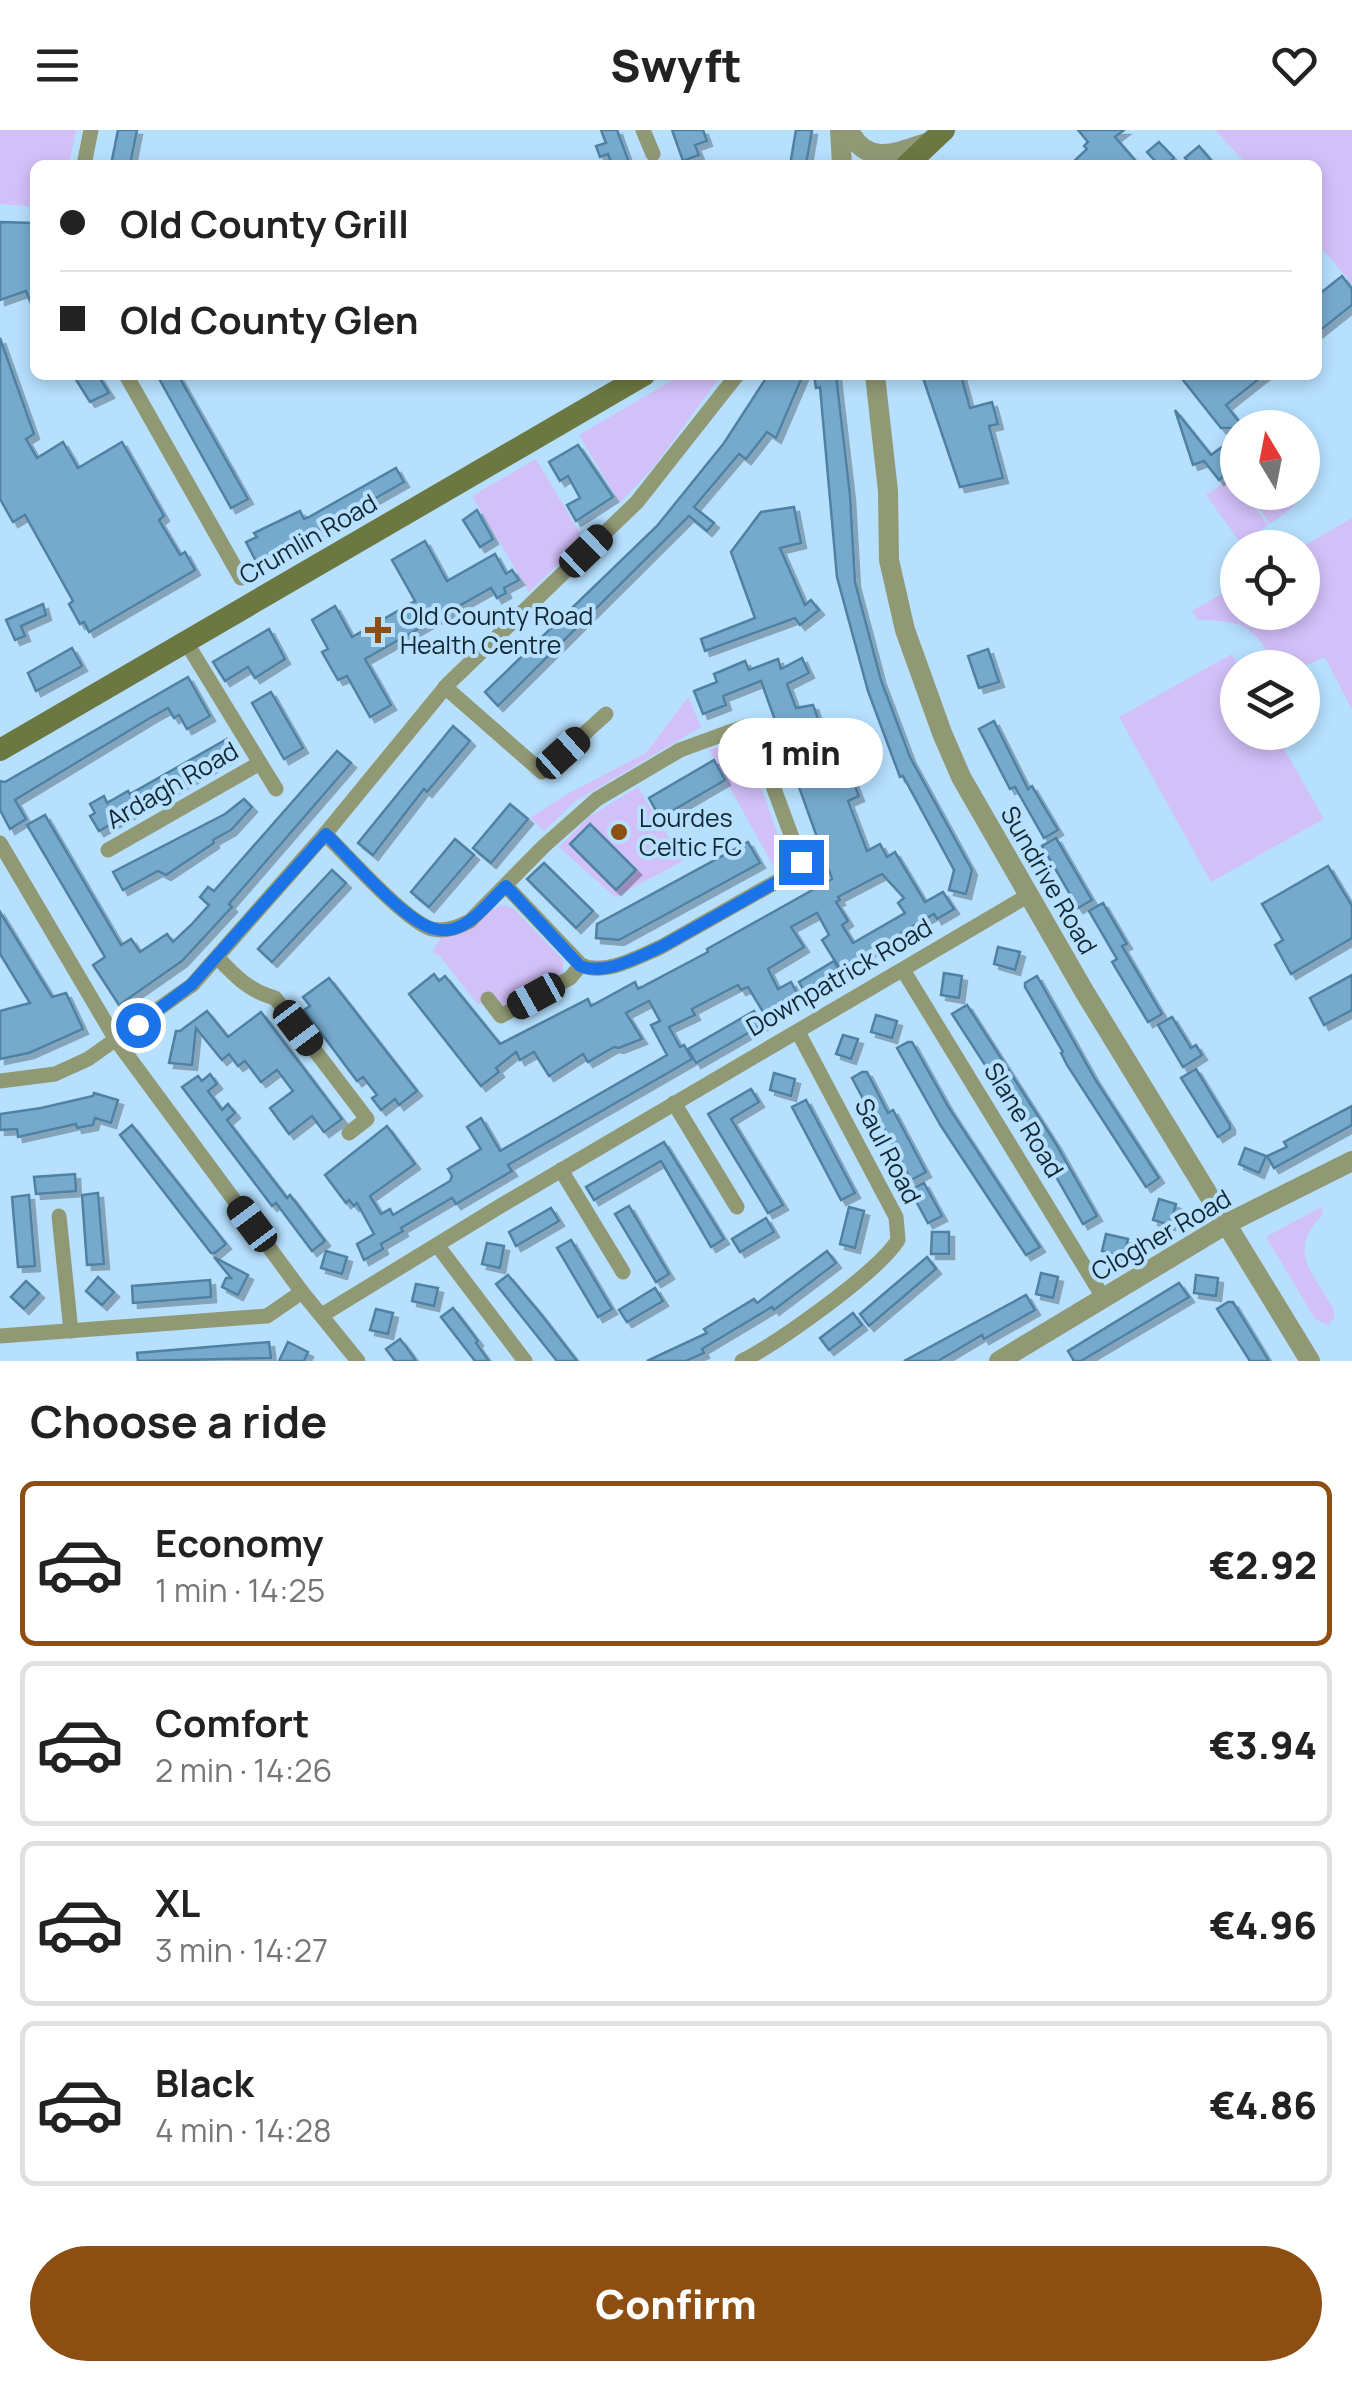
<!DOCTYPE html>
<html lang="en">
<head>
<meta charset="utf-8">
<style>
	:root { --surface:#fff; --page:#f6f6f6; --text:#222; --muted:#767676; --line:#e0e0e0; --accent:#8c4f11 }
	body { margin:0; font-family:Manrope,sans-serif; background:var(--page); color:var(--text); height:100vh; display:flex; flex-direction:column; font-size:38px; white-space:nowrap }
	* { box-sizing:border-box; margin:0 }
	p { font-size:32px; color:var(--muted) }
	.icon { flex:none; width:55px; height:55px; fill:none; stroke:currentColor; stroke-width:2; stroke-linecap:round; stroke-linejoin:round }
	.map { position:relative; height:1231px; overflow:hidden }
	.details { display:flex; flex-direction:column; background:var(--surface); flex:1 }
	.details>* { flex:none }
	.guide { position:absolute; left:30px; top:30px; width:1292px; height:220px; border-radius:15px; box-shadow:0 5px 15px #0003; display:grid; align-content:center; height:220px; padding:0 30px; background:var(--surface) }
	.needle { width:65px; rotate:350deg }
	.fabs { position:absolute; left:1220px; top:280px; display:grid; gap:20px }
	.fabs a { display:grid; place-items:center; width:100px; height:100px; border-radius:50%; background:var(--surface); box-shadow:0 5px 15px #0003; font-size:50px }
	.end { position:absolute; width:45px; height:45px; margin:-22px; border:12px solid #1a73e8; background:#fff; box-shadow:0 0 0 5px #fff }
	.from { border-radius:50% }
	.bubble { position:absolute; height:70px; border-radius:35px; background:var(--surface); box-shadow:0 5px 15px #0003; font-size:32px; font-weight:800; line-height:70px; text-align:center }
	.car { position:absolute; width:30px; height:60px; margin:-30px -15px; border-radius:12px; box-shadow:0 0 8px 2px #0007; background:linear-gradient(#222 24%,#8ab4d8 0 40%,#222 0 76%,#8ab4d8 0 86%,#222 0) }
	.guide b { display:flex; align-items:center; gap:35px; height:95px; font-size:38px }
	.guide b+b { border-top:2px solid var(--line) }
	.guide i { width:25px; height:25px; background:var(--text) }
	ul { padding:0; list-style:none }
	li { display:flex; align-items:center; gap:30px; height:165px; margin:0 20px 15px; padding:0 10px; border:5px solid var(--line); border-radius:15px }
	li div { flex:1 }
	li b { display:block; font-size:38px }
	li em { font-style:normal; font-weight:800 }
	li.active { border-color:var(--accent) }
	li>.icon { width:90px; height:90px; stroke-width:1.5 }
	h2 { padding:0 30px; font-size:45px; line-height:120px }
	.action { display:flex; gap:20px; margin-top:auto; padding:20px 30px }
	.action a { flex:1; height:115px; border-radius:60px; background:var(--accent); color:#fff; font-size:40px; font-weight:800; line-height:115px; text-align:center }
	header { display:flex; justify-content:space-between; align-items:center; height:130px; padding:0 30px; background:var(--surface); font-size:45px; font-weight:800 }
	.map>svg:first-child { display:block }
</style>
</head>
<body>
<header><svg class="icon" aria-label="menu" viewBox="0 0 24 24"><path d="M4 6h16M4 12h16M4 18h16"/></svg>Swyft<svg class="icon" aria-label="heart" viewBox="0 0 24 24"><path d="M12 20l-8-8c-3-5 5-10 8-4 3-6 11-1 8 4z"/></svg></header>
<div class="map">
<svg width="1352" height="1231" viewBox="0 0 1352 1231">
	<defs>
		<filter id="shadow"><feDropShadow dx="5" dy="5" stdDeviation="0" flood-color="#0004"/></filter>
	</defs>
	<rect width="100%" height="100%" fill="#b6e0fe"/>
	<g fill="#d2c0f9">
		<polygon points="0,0 76,0 69,35 35,35 35,77 0,74"/>
		<polygon points="1215,0 1352,0 1352,154 1318,114 1318,35 1247,35"/>
		<polygon points="681,245 721,245 656,334 620,373 579,305"/>
		<polygon points="536,329 584,410 529,462 472,366"/>
		<polygon points="1233,347 1237,353 1238,362 1244,363 1268,395 1242,415 1206,365"/>
		<polygon points="1248,363 1287,363 1296,375 1270,394"/>
		<path d="M1352,388v192l-27,-53 -23,10h-24c-27,-41 -29,-46 -80,-47l-6,-9 45,-26 1,27h64v-65z"/>
		<polygon points="1232,524 1239,537 1238,602 1275,603 1324,689 1211,752 1119,587"/>
		<polygon points="688,567 701,597 574,672 544,701 530,688 569,663 646,623"/>
		<polygon points="732,611 747,618 787,730 776,741 709,620"/>
		<polygon points="638,657 683,731 615,767 559,717 589,687"/>
		<path d="M504,775l10,4 49,51v11l-5,6 -50,28 -5,1 -11,-9 -14,8 -38,-49 -8,-4 9,-15c31,-2 37,-26 63,-32z"/>
		<path d="M1321,1077l2,7c-36,36 -12,57 10,94l2,9 -7,8 -13,-6 -49,-82z"/>
	</g>
	<g fill="#76aacd" stroke="#4f81a3" stroke-width="2.5" fill-rule="evenodd" filter="url(#shadow)">
		<polygon points="118,0 137,0 130,35 111,35"/>
		<polygon points="601,0 617,0 630,35 612,35 608,24 600,27 596,16 606,13"/>
		<polygon points="672,0 703,0 707,11 695,15 699,25 683,31"/>
		<polygon points="796,0 812,0 806,35 790,35"/>
		<polygon points="1078,0 1124,0 1115,7 1139,35 1070,35 1087,19 1084,16 1088,12"/>
		<polygon points="1159,12 1174,28 1167,35 1159,35 1147,22"/>
		<polygon points="1199,16 1215,35 1191,35 1185,28"/>
		<polygon points="0,92 35,93 35,183 26,161 0,170"/>
		<polygon points="1342,146 1352,159 1352,175 1318,202 1318,165"/>
		<polygon points="0,208 34,304 26,309 37,328 63,312 78,338 122,312 164,386 159,390 180,425 185,422 195,440 89,502 84,492 80,494 69,474 73,471 25,385 13,392 0,369"/>
		<polygon points="73,245 98,245 109,263 90,272"/>
		<polygon points="157,245 178,245 248,369 231,378"/>
		<polygon points="768,245 803,245 776,308 767,302 746,329 739,324 694,377 714,393 707,401 689,386 498,576 485,562 657,396 724,313"/>
		<polygon points="814,245 836,245 850,365 855,452 881,550 910,627 972,740 966,764 949,760 954,740 903,646 900,647 868,561 837,447 820,257 816,258"/>
		<polygon points="922,245 961,245 970,278 992,272 998,294 989,296 1003,348 960,357"/>
		<polygon points="1179,245 1264,245 1226,275 1244,298 1221,298"/>
		<polygon points="1175,280 1211,325 1238,305 1238,334 1219,350 1204,331 1193,335"/>
		<polygon points="578,315 613,367 576,391 567,375 580,368 568,346 560,351 549,332"/>
		<polygon points="396,338 404,352 258,435 246,412 257,407 254,403 300,381 304,389 309,387"/>
		<polygon points="794,377 801,413 780,418 805,475 811,470 819,480 800,495 795,488 705,521 701,509 755,488 731,422 761,382"/>
		<polygon points="477,380 493,409 480,417 463,390"/>
		<polygon points="425,411 447,451 495,424 506,444 512,440 519,450 504,458 506,463 497,468 491,458 365,529 391,575 370,587 347,546 338,550 322,522 328,519 312,490 335,476 352,507 415,471 392,430"/>
		<polygon points="43,474 46,485 21,496 25,506 15,510 6,490"/>
		<polygon points="269,499 285,529 255,548 248,537 225,551 213,532"/>
		<polygon points="72,518 82,536 36,561 28,543"/>
		<polygon points="988,519 999,552 979,558 968,526"/>
		<path d="M802,528l7,15 -22,11 9,24 17,-3 12,32 6,-3 3,5 17,43 2,-1 6,15 -11,5 19,50 13,-7 7,13 8,-5 30,50 18,-10 11,17 -17,10 -3,-5 -94,55 -18,-29 7,-5 -12,-22 -26,14 13,20 -36,22 10,20 13,-7 7,13 -33,20 -17,-28 -7,3 -3,-5 -46,24 3,6 -26,12 11,20 4,-2 8,14 -184,106 4,6 -56,33 -4,-6 -51,30 2,3 -22,13 2,5 -19,11 -7,-16 17,-10 -17,-31 -3,3 -5,-6 -3,3 -21,-28 62,-49 28,38 -45,32 11,18 9,-5 3,6 57,-34 2,-5 -4,-7 33,-20 -14,-22 14,-9 19,33 167,-96 -16,-30 9,-4 -11,-20 -23,12 16,26 -23,9 -5,-1 -26,15 -5,-8 -34,22 -15,-24 -14,8 -4,-8 -20,16 3,4 -18,14 -72,-92 25,-20 5,7 6,-5 55,68 88,-45 3,7 44,-24 3,7 70,-37 -1,-3 125,-70 -71,-198 -38,15 3,9 -23,9 -9,-23 23,-9 -3,-8 31,-13 4,9 29,-11 3,10zM882,744l22,24 -6,5 7,10 -52,30 -11,-18 6,-4 -12,-19 4,-2 -2,-3z"/>
		<polygon points="188,547 210,586 187,599 179,585 174,588 168,578 150,588 15,670 26,689 10,699 0,680 0,651 5,652"/>
		<polygon points="271,562 303,618 284,629 252,573"/>
		<polygon points="994,591 1028,659 1032,656 1058,700 1044,708 1015,657 1010,659 979,599"/>
		<polygon points="453,596 470,611 427,662 424,659 373,725 358,713"/>
		<polygon points="227,609 235,624 99,701 90,686 95,683 90,674 104,666 107,673 128,661 130,664"/>
		<polygon points="337,621 351,633 229,774 232,777 182,831 119,875 93,835 105,827 27,695 45,685 121,815 131,809 140,822 167,804 173,812 191,795 209,775 200,767 208,757 214,761"/>
		<polygon points="714,630 725,650 660,688 649,668"/>
		<polygon points="244,669 252,677 231,700 213,710 214,713 166,745 158,741 123,760 113,742 225,684"/>
		<polygon points="510,674 528,689 491,733 473,718"/>
		<polygon points="590,694 636,740 616,760 570,714"/>
		<polygon points="1056,708 1092,770 1078,778 1042,716"/>
		<polygon points="455,709 474,725 429,777 411,762"/>
		<polygon points="748,712 760,733 619,810 596,808 597,794"/>
		<polygon points="544,733 593,781 576,798 527,749"/>
		<polygon points="1328,736 1352,776 1352,808 1291,844 1275,815 1283,810 1262,774"/>
		<polygon points="332,740 346,753 272,832 258,819"/>
		<polygon points="1103,773 1127,814 1122,816 1162,884 1148,892 1112,832 1117,829 1089,781"/>
		<polygon points="0,782 52,867 66,863 83,899 29,923 0,929 0,881 30,873 0,824"/>
		<polygon points="998,817 1020,822 1015,840 994,834"/>
		<polygon points="834,831 842,845 807,866 799,852"/>
		<polygon points="944,843 962,846 959,868 941,865"/>
		<polygon points="1352,845 1352,880 1324,895 1310,868"/>
		<polygon points="1037,846 1095,949 1159,1048 1146,1057 1067,935 1061,923 1063,922 1025,857 1025,853"/>
		<polygon points="329,848 417,961 399,975 395,969 381,980 372,968 377,965 363,947 357,951 304,880 310,876 303,867"/>
		<polygon points="967,875 1056,1014 1097,1086 1083,1094 1046,1029 952,884"/>
		<polygon points="207,881 228,907 261,882 342,989 324,1002 312,986 289,1004 270,978 293,961 277,940 261,952 245,931 238,936 229,924 222,930 196,898 192,935 169,933 176,901 180,901"/>
		<polygon points="754,881 762,895 696,933 688,919"/>
		<polygon points="876,885 897,891 892,908 871,902"/>
		<polygon points="1172,887 1191,918 1196,915 1202,925 1183,937 1158,895"/>
		<polygon points="843,905 858,909 851,929 836,924"/>
		<polygon points="908,912 912,912 949,978 1040,1117 1026,1125 941,996 897,918"/>
		<polygon points="1196,939 1230,995 1230,999 1218,1007 1181,948"/>
		<polygon points="862,942 867,942 888,983 893,980 926,1042 911,1050 874,980 870,982 852,948"/>
		<polygon points="774,943 795,949 791,966 770,960"/>
		<polygon points="210,944 217,954 208,961 222,980 228,974 235,983 227,990 287,1068 290,1065 325,1111 312,1121 276,1073 272,1076 182,957 198,946 202,951"/>
		<polygon points="751,959 759,972 731,989 783,1075 768,1083 708,984"/>
		<polygon points="94,963 118,970 111,993 95,988 93,995 77,998 76,994 18,1007 17,999 0,1000 0,984 41,978 93,966"/>
		<polygon points="806,970 855,1063 841,1070 792,977"/>
		<polygon points="1352,976 1352,995 1274,1038 1267,1026 1287,1017 1284,1012"/>
		<polygon points="132,995 226,1114 215,1123 211,1123 120,1005"/>
		<polygon points="664,1012 724,1109 711,1117 661,1031 594,1070 586,1057"/>
		<polygon points="1245,1018 1266,1026 1259,1043 1239,1034"/>
		<polygon points="75,1044 76,1061 36,1064 34,1047"/>
		<polygon points="924,1053 942,1086 928,1093 910,1060"/>
		<polygon points="98,1063 104,1134 87,1135 82,1065"/>
		<polygon points="29,1065 35,1136 18,1137 12,1067"/>
		<polygon points="1159,1069 1176,1074 1170,1095 1153,1090"/>
		<polygon points="629,1076 669,1144 656,1152 615,1084"/>
		<polygon points="849,1077 864,1081 855,1118 840,1114"/>
		<polygon points="551,1078 559,1091 516,1116 509,1102"/>
		<polygon points="766,1088 774,1102 740,1122 732,1109"/>
		<polygon points="932,1102 949,1102 949,1124 931,1124"/>
		<polygon points="1106,1104 1128,1109 1123,1127 1102,1121"/>
		<polygon points="571,1110 612,1179 598,1187 557,1118"/>
		<polygon points="487,1113 504,1116 500,1138 482,1134"/>
		<polygon points="326,1121 347,1127 342,1144 321,1138"/>
		<polygon points="827,1121 836,1133 774,1180 772,1177 702,1219 704,1223 686,1231 647,1231 707,1203 704,1199 754,1169 757,1173"/>
		<polygon points="214,1127 248,1145 238,1165 222,1157 226,1148 231,1148"/>
		<polygon points="927,1127 936,1139 869,1196 860,1184"/>
		<polygon points="1041,1143 1058,1147 1053,1168 1036,1164"/>
		<polygon points="508,1145 540,1183 577,1231 557,1231 522,1187 496,1154"/>
		<polygon points="1196,1145 1218,1148 1216,1166 1194,1163"/>
		<polygon points="98,1147 114,1162 102,1175 86,1161"/>
		<polygon points="210,1150 211,1167 133,1173 132,1156"/>
		<polygon points="26,1151 39,1163 24,1179 11,1167"/>
		<polygon points="1179,1153 1189,1167 1081,1231 1074,1231 1068,1221"/>
		<polygon points="416,1154 438,1158 434,1176 412,1171"/>
		<polygon points="655,1158 663,1171 627,1192 619,1180"/>
		<polygon points="1026,1165 1035,1180 984,1209 982,1205 938,1231 904,1231"/>
		<polygon points="1228,1172 1233,1172 1269,1231 1250,1231 1217,1179"/>
		<polygon points="453,1178 478,1211 476,1213 489,1231 475,1231 441,1187"/>
		<polygon points="376,1179 393,1183 388,1204 370,1200"/>
		<polygon points="853,1183 862,1195 829,1220 820,1208"/>
		<polygon points="400,1209 407,1218 416,1231 395,1231 386,1219"/>
		<polygon points="269,1212 271,1228 138,1231 137,1223"/>
		<polygon points="288,1212 308,1222 304,1231 279,1231"/>
	</g>
	<g fill="none" stroke-linecap="round" stroke-linejoin="round">
		<g stroke="#909874" stroke-width="15">
			<polyline points="643,0 653,24"/>
			<polyline points="84,35 91,0"/>
			<polyline points="126,245 241,448"/>
			<polyline points="186,512 276,659"/>
			<polyline points="445,557 542,642 606,584"/>
			<path d="M325,704c23,22 80,87 107,95 14,3 26,-2 38,-8l74,-75 53,-47 83,-49 63,-23 9,4 3,6 46,125 -4,8 -136,77c-23,10 -56,29 -80,18l-75,-79"/>
			<polyline points="0,713 116,910 302,1162 358,1231"/>
			<polyline points="108,720 260,633"/>
			<path d="M217,827c18,19 32,34 58,41l92,121 -18,14"/>
			<polyline points="903,840 1103,1167"/>
			<polyline points="488,869 501,886 570,848 581,835"/>
			<polyline points="0,951 55,944 88,929 192,855 325,704 448,554 637,372 737,245"/>
			<polyline points="674,973 737,1077"/>
			<polyline points="561,1040 623,1142"/>
			<polyline points="59,1086 71,1201"/>
			<polyline points="437,1115 525,1231"/>
			<polyline points="322,1185 502,1075 1029,765"/>
			<polyline points="0,1206 267,1186 302,1162"/>
			<path d="M742,1231c37,-19 135,-88 156,-121l-2,-23 -98,-185"/>
		</g>
		<g stroke="#909874" stroke-width="20">
			<polyline points="840,0 842,35"/>
			<path d="M849,0c18,39 52,21 83,11"/>
			<polyline points="875,245 888,361 889,430 905,500 942,603 961,647 1084,861 1310,1231"/>
			<polyline points="999,1231 1228,1093 1352,1031"/>
		</g>
		<g stroke="#6c7842" stroke-width="22">
			<polyline points="907,35 944,0"/>
			<polyline points="0,620 644,245"/>
		</g>
	</g>
	<g fill="none" stroke-linecap="round" stroke-linejoin="round">
		<path stroke="#1a73e8" stroke-width="12" d="M138,895l54,-41 134,-150c24,24 74,82 103,93 10,4 21,4 30,0 18,-8 33,-28 47,-41l74,80c25,10 58,-9 81,-19l137,-77 3,-8"/>
	</g>
	<g fill="#8c4f11" stroke="#b6e0fe" stroke-width="4">
		<path d="M373 485h10v10h10v10h-10v10h-10v-10h-10v-10h10z"/>
		<circle cx="619" cy="702" r="10"/>
	</g>
	<g text-anchor="middle" stroke-width="8" stroke-linejoin="round" paint-order="stroke">
		<g font-size="25" fill="#122734" stroke="#b6e0fe">
			<text transform="translate(308 409) rotate(-30)" y="9">Crumlin Road</text>
			<text transform="translate(172 655) rotate(-30)" y="9">Ardagh Road</text>
			<text transform="translate(1049 750) rotate(60)" y="9">Sundrive Road</text>
			<text transform="translate(839 847) rotate(-30)" y="9">Downpatrick Road</text>
			<text transform="translate(1024 990) rotate(59)" y="9">Slane Road</text>
			<text transform="translate(888 1021) rotate(63)" y="9">Saul Road</text>
			<text transform="translate(1161 1105) rotate(-30)" y="9">Clogher Road</text>
		</g>
		<g font-size="25" fill="#122734" stroke="#b6e0fe" text-anchor="start">
			<text x="400" y="495">Old County Road<tspan x="400" dy="29">Health Centre</tspan></text>
			<text x="639" y="697">Lourdes<tspan x="639" dy="29">Celtic FC</tspan></text>
		</g>
	</g>
</svg>
<div class="fabs">
<a><svg class="needle" viewBox="-14 -14 28 28"><path d="M0-13l5 13h-10z" fill="#e53935"/><path d="M0 13l5-13h-10z" fill="#767676"/></svg></a>
<a><svg class="icon" aria-label="locate" viewBox="0 0 24 24"><circle cx="12" cy="12" r="6"/><path d="M12 2v4M12 18v4M2 12h4M18 12h4"/></svg></a>
<a><svg class="icon" aria-label="layers" viewBox="0 0 24 24"><path d="M12 4l9 5-9 5-9-5zM3 14l9 5 9-5"/></svg></a>
</div>
<i class="end from" style="left:138px;top:895px"></i>
<i class="end" style="left:801px;top:732px"></i>
<div class="bubble" style="left:718px;top:588px;width:165px">1 min</div>
<i class="car" style="left:586px;top:421px;rotate:46deg"></i>
<i class="car" style="left:563px;top:623px;rotate:48deg"></i>
<i class="car" style="left:536px;top:866px;rotate:241deg"></i>
<i class="car" style="left:298px;top:898px;rotate:143deg"></i>
<i class="car" style="left:252px;top:1094px;rotate:323deg"></i>
<div class="guide">
<b><i class="from"></i>Old County Grill</b>
<b><i></i>Old County Glen</b>
</div>
</div>
<section class="details">
<h2>Choose a ride</h2>
<ul>
<li class="active"><svg class="icon" aria-label="car" viewBox="0 0 24 24"><path d="M5 17H2v-5l4-1 3-4h7l3 4 3 1v5h-3M9 17h6M6 11h13"/><circle cx="7" cy="17" r="2"/><circle cx="17" cy="17" r="2"/></svg><div><b>Economy</b><p>1 min · 14:25</p></div><em>€2.92</em></li>
<li><svg class="icon" aria-label="car" viewBox="0 0 24 24"><path d="M5 17H2v-5l4-1 3-4h7l3 4 3 1v5h-3M9 17h6M6 11h13"/><circle cx="7" cy="17" r="2"/><circle cx="17" cy="17" r="2"/></svg><div><b>Comfort</b><p>2 min · 14:26</p></div><em>€3.94</em></li>
<li><svg class="icon" aria-label="car" viewBox="0 0 24 24"><path d="M5 17H2v-5l4-1 3-4h7l3 4 3 1v5h-3M9 17h6M6 11h13"/><circle cx="7" cy="17" r="2"/><circle cx="17" cy="17" r="2"/></svg><div><b>XL</b><p>3 min · 14:27</p></div><em>€4.96</em></li>
<li><svg class="icon" aria-label="car" viewBox="0 0 24 24"><path d="M5 17H2v-5l4-1 3-4h7l3 4 3 1v5h-3M9 17h6M6 11h13"/><circle cx="7" cy="17" r="2"/><circle cx="17" cy="17" r="2"/></svg><div><b>Black</b><p>4 min · 14:28</p></div><em>€4.86</em></li>
</ul>
<div class="action"><a>Confirm</a></div>
</section>
</body>
</html>
